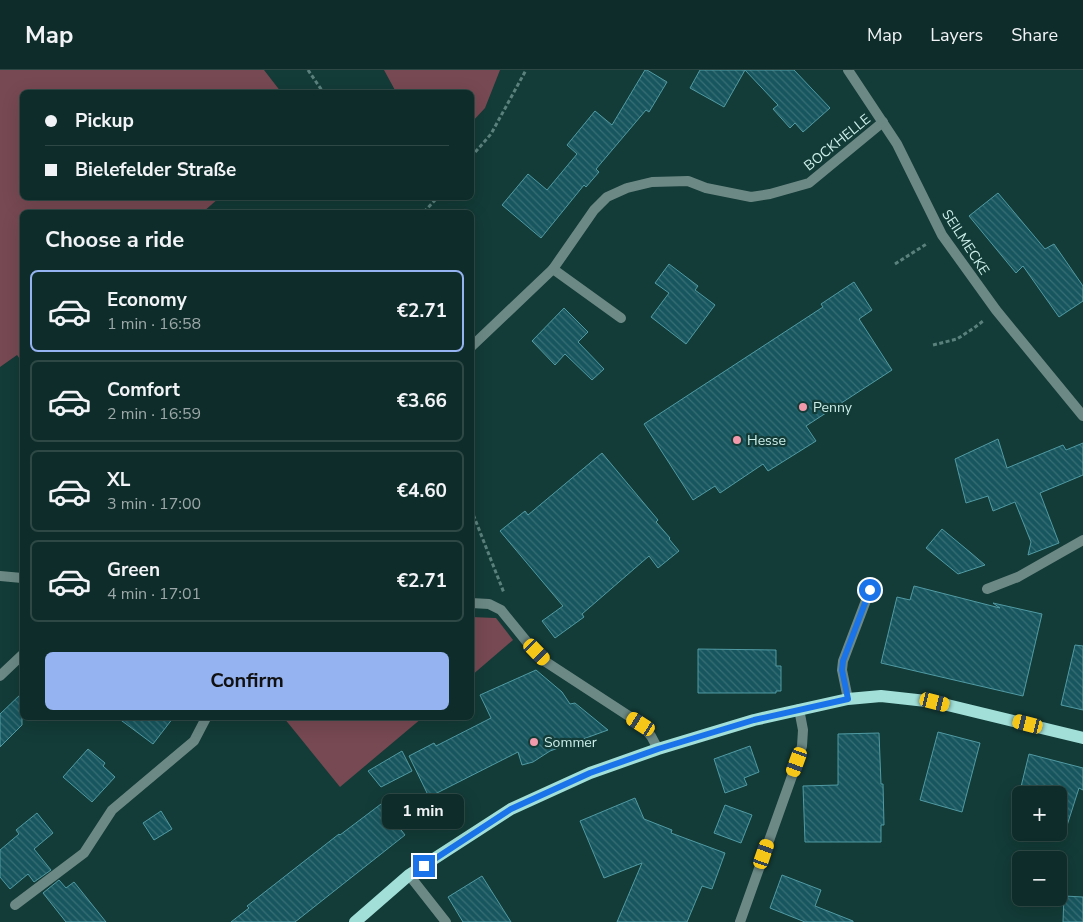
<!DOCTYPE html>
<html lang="en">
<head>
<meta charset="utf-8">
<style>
	:root { --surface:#0e2c29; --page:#173431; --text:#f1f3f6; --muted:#9ba7a8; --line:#2e4846; --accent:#95b2f1 }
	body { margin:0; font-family:"Nunito Sans",sans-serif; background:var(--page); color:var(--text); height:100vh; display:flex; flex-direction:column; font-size:19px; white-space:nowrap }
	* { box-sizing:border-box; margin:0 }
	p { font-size:16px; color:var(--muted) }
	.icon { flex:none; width:28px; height:28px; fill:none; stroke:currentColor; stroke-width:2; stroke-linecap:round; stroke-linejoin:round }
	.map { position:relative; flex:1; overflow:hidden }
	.sheet { position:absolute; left:20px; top:140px; width:454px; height:510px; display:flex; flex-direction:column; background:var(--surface); border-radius:8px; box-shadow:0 5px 20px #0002,0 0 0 1px var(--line) }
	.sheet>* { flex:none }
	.top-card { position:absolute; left:20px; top:20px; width:454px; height:110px; border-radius:8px; box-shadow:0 5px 20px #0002,0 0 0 1px var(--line); display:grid; align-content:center; height:110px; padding:0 25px; background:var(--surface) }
	.tools { position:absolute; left:1012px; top:716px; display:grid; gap:10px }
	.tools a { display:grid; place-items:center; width:55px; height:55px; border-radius:8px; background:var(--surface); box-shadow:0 5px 20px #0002,0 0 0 1px var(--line); font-size:25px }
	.end { position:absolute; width:22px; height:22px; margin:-11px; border:6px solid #1a73e8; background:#fff; box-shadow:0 0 0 2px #fff }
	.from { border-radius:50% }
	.bubble { position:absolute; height:35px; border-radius:8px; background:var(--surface); box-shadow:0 5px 20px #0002,0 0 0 1px var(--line); font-size:16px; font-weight:700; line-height:35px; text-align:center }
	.car { position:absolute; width:15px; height:30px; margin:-15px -8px; border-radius:6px; box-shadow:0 0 4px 1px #0007; background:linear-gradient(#f5c518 24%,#345 0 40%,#f5c518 0 76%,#345 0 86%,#f5c518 0) }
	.top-card b { display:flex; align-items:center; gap:18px; height:48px; font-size:19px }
	.top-card b+b { border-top:1px solid var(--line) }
	.top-card i { width:12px; height:12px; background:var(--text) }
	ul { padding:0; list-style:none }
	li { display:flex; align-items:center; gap:15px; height:82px; margin:0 10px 8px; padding:0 15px; border:2px solid var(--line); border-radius:8px }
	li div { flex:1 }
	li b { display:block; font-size:19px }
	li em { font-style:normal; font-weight:700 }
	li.selected { border-color:var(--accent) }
	li>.icon { width:45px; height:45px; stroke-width:1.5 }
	h2 { padding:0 25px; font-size:22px; line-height:60px }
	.action { display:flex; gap:10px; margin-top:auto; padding:10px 25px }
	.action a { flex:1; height:58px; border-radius:8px; background:var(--accent); color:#111; font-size:20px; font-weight:700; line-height:58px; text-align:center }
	header { display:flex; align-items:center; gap:30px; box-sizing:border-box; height:70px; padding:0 25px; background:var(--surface); border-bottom:1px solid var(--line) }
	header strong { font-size:24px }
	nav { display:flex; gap:28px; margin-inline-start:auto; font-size:18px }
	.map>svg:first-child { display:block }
</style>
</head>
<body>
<header>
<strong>Map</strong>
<nav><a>Map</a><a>Layers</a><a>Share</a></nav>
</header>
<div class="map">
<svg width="1083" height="852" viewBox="0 0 1083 852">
	<defs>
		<pattern id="building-back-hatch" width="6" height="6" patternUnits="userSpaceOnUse" patternTransform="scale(1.25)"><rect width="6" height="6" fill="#17565e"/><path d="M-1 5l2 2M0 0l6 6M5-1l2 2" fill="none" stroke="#386f75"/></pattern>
	</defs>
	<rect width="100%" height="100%" fill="#133b37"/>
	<g fill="#774952">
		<polygon points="0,0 264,0 281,22 22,22 22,128 219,128 203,142 22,142 22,292 17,285 0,297"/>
		<polygon points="384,0 500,0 485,38 471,53 471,22 396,22"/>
		<polygon points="471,547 496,548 513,570 471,606"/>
		<polygon points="284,648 422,648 340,717"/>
	</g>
	<g fill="url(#building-back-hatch)" stroke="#519ba4">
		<polygon points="645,0 647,0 667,12 649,42 646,40 596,99 599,102 586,117 584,115 541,168 502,135 528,104 547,120 577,84 567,75 595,41 612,55"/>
		<polygon points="700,0 745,0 724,37 690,18"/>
		<polygon points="745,0 794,0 830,38 803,62 795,53 790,58 773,39 778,35"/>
		<polygon points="998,123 1045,179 1054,174 1083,216 1083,231 1059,247 1023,196 1016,203 969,146"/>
		<polygon points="669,194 698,216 695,220 715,235 686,274 651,247 669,223 655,213"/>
		<polygon points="854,212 872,240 859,249 892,300 806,356 816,371 768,401 763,394 720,423 715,416 693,430 644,354 823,237 821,234"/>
		<polygon points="564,238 588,262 578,272 604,299 592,310 565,284 555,295 532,271"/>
		<polygon points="998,369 1007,398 1063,375 1066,380 1083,373 1083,405 1040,423 1059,473 1028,485 1031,472 1015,432 993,441 988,426 966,433 955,389"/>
		<polygon points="602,383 658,450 656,452 670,468 669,469 679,481 658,498 649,486 582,544 584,547 555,568 542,551 563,536 500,461 525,441 528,445"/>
		<polygon points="942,459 971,483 985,495 958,504 926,478"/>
		<polygon points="914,516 1000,538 993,533 1042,544 1023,626 881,593 897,527 910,530"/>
		<polygon points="1075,575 1083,576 1083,640 1061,635"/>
		<polygon points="698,579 776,580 776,596 781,596 781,621 776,621 776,623 698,623"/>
		<polygon points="536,600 562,622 570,634 575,633 608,660 550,681 533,692 522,695 518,682 429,727 409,686 434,673 436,676 491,648 480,625"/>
		<polygon points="22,623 22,655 0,677 0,644"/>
		<polygon points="118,648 173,648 153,674"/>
		<polygon points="938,662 980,673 962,742 920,730"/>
		<polygon points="879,663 881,714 883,714 884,755 881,755 881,772 805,772 803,716 838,715 838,664"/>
		<polygon points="750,676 759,702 744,708 747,715 725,723 714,689"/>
		<polygon points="88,679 105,693 103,696 115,707 92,732 63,707"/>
		<polygon points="402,681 412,701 381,717 368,701"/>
		<polygon points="1029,684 1083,698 1083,720 1079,718 1063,768 1059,768 1059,725 1019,725"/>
		<polygon points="635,728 644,749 672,760 671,763 725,783 712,819 702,816 687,852 617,852 642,793 604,808 580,751"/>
		<polygon points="381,734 405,765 295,852 231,852 249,838 247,836 339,764 340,765"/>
		<polygon points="725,735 752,745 741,773 714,763"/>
		<polygon points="161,741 172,759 154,770 143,753"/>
		<polygon points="37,743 53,763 34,779 51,800 34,812 28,804 10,819 0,807 0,780 19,764 16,760"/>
		<polygon points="782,805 821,820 815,836 853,851 853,852 805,852 770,838"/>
		<polygon points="482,806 511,852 463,852 448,827"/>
		<polygon points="59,810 66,818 74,812 106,852 66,852 43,823"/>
		<polygon points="1064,826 1083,827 1083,852 1063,852"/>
	</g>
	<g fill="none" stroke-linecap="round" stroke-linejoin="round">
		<g stroke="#5b817d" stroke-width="3" stroke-dasharray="4 2.5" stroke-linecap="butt">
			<polyline points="308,0 323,22"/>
			<polyline points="471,87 491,64 526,0"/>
			<polyline points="424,142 437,128"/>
			<polyline points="895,194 928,173"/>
			<polyline points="933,275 957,269 974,258 983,251"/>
			<polyline points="471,439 504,523"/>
		</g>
		<g stroke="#6c8985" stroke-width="10">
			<polyline points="987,519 1018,507 1083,470"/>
			<polyline points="848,629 842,600 843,591 870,520"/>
		</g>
		<g stroke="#6c8985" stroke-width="10">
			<polyline points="848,0 897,74 942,165 996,240 1083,346"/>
			<polyline points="553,199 621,248"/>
			<polyline points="471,277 553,199 594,140 607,127 627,118 652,112 688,111 706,118 751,127 770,124 809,113 883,52"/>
			<polyline points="0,506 22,508"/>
			<polyline points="471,533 489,534 501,540 527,572 546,592 641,654 651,666 658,679"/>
			<polyline points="0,606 22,585"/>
			<polyline points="409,805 446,852"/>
			<polyline points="15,835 84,783 112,740 194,671 206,648"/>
			<polyline points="740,852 797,692 802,676 803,660 799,639"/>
		</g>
		<polyline stroke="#a1dfd8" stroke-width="12" points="355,852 409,805 511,739 590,703 658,679 754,650 848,629 881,626 935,632 1083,668"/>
	</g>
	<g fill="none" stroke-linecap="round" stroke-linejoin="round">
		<polyline stroke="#1a73e8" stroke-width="6" points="424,796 511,739 590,703 658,679 754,650 848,629 842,600 843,591 870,520"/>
	</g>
	<g fill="#f29aac" stroke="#133b37" stroke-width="2">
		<circle cx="803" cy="337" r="5"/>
		<circle cx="737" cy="370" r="5"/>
		<circle cx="534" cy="672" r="5"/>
	</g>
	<g text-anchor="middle" stroke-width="4.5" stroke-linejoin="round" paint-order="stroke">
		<g font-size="14" fill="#ccefea" stroke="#133b37">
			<text transform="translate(837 72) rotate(-39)" y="5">BOCKHELLE</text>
			<text transform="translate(966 172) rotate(57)" y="5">SEILMECKE</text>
		</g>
		<g font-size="14" fill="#ccefea" stroke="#133b37" text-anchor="start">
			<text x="813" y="342">Penny</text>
			<text x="747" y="375">Hesse</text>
			<text x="544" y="677">Sommer</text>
		</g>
	</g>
</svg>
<div class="tools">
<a>+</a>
<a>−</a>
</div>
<i class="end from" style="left:870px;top:520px"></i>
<i class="end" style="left:424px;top:796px"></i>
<div class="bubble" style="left:382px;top:724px;width:82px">1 min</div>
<i class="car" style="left:537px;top:582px;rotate:136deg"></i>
<i class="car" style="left:935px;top:632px;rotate:104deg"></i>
<i class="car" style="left:641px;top:654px;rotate:302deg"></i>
<i class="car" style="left:1028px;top:654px;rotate:284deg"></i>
<i class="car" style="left:797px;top:692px;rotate:200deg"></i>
<i class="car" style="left:764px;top:784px;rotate:19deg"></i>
<div class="top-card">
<b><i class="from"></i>Pickup</b>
<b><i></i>Bielefelder Straße</b>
</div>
<section class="sheet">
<h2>Choose a ride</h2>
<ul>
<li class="selected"><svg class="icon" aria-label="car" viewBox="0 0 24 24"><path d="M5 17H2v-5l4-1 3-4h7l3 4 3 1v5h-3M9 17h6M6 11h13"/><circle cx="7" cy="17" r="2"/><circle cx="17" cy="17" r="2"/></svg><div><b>Economy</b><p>1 min · 16:58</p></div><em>€2.71</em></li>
<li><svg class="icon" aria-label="car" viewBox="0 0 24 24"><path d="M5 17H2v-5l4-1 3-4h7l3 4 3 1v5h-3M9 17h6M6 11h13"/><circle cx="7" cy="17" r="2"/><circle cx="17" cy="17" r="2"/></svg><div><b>Comfort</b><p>2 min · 16:59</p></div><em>€3.66</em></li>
<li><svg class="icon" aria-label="car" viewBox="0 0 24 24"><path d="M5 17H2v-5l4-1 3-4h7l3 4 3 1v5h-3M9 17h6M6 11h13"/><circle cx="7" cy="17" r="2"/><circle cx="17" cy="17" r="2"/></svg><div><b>XL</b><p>3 min · 17:00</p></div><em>€4.60</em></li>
<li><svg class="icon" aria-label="car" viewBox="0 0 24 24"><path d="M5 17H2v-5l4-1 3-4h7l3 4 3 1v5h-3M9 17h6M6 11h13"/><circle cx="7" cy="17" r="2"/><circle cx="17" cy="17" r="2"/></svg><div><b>Green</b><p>4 min · 17:01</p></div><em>€2.71</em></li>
</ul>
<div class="action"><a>Confirm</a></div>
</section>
</div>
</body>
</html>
